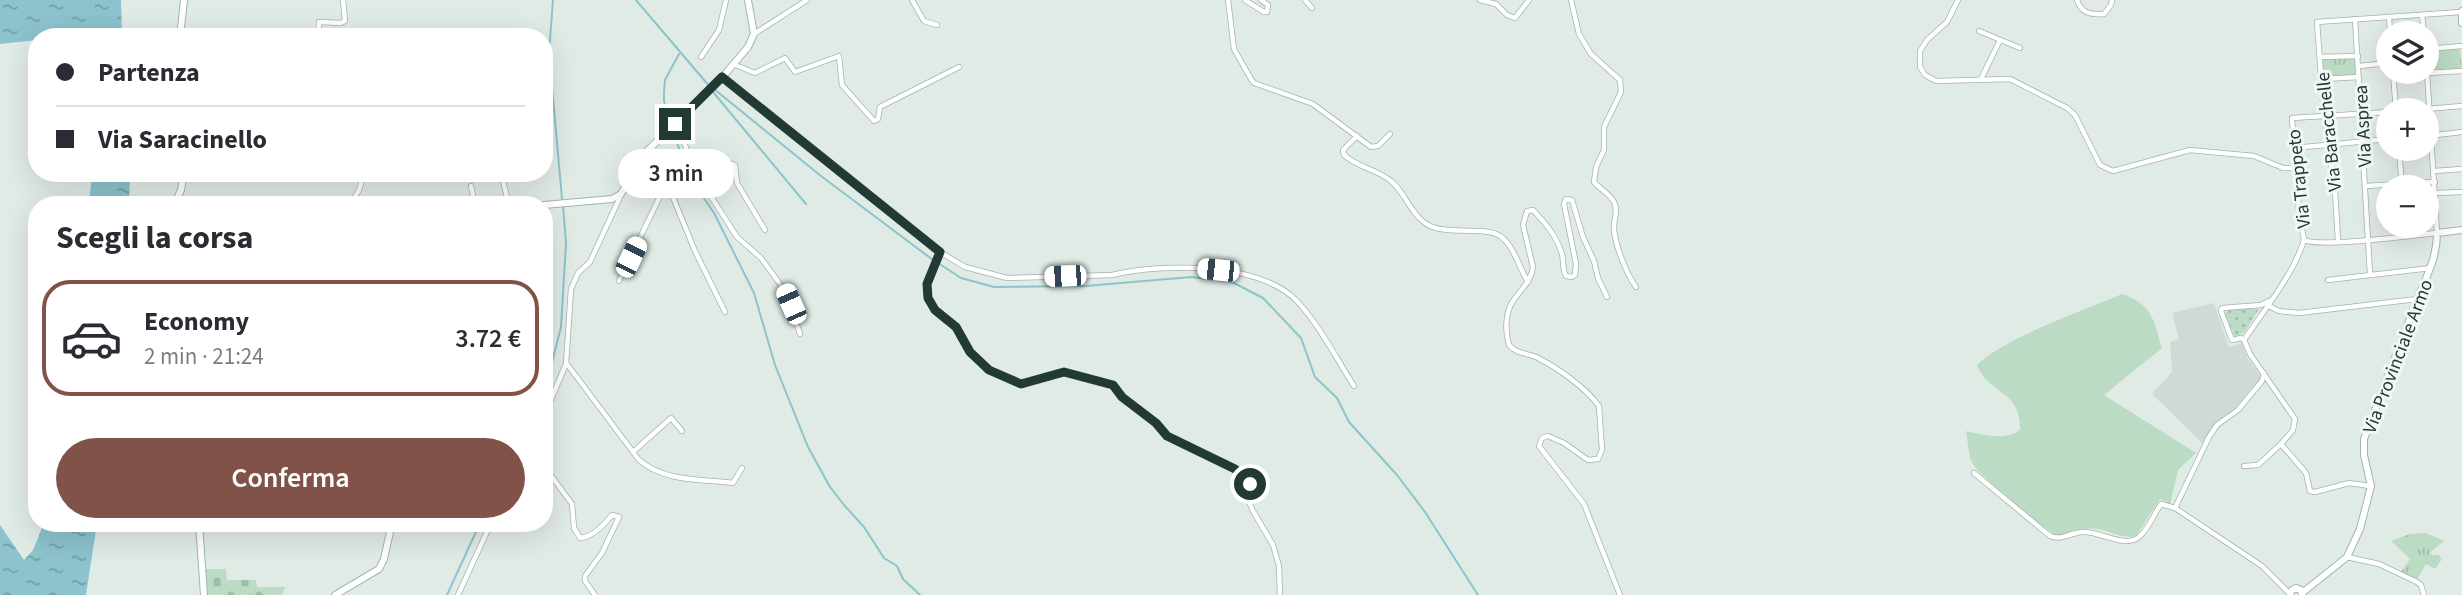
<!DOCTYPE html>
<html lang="it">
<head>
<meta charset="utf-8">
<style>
	:root { --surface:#fff; --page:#f2f2f3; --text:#2b2b33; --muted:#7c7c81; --line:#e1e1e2; --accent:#805248 }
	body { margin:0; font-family:"Source Sans 3",sans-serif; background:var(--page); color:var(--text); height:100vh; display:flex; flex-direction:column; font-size:26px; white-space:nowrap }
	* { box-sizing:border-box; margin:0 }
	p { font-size:23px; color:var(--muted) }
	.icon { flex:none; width:38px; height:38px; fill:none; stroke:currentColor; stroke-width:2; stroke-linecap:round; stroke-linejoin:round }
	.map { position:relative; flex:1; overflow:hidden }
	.sheet { position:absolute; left:28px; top:196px; width:525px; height:336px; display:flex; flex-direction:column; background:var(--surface); border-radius:28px; box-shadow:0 7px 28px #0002 }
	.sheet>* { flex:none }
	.guide { position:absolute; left:28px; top:28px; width:525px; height:154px; border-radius:28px; box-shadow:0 7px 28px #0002; display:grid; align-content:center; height:154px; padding:0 28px; background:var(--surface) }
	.fabs { position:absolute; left:2376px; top:21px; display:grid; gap:14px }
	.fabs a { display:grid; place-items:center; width:63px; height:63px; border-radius:50%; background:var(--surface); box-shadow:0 7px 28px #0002; font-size:35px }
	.end { position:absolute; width:32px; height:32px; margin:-16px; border:9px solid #233a34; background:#fff; box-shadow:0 0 0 4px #fff }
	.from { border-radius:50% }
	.bubble { position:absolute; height:49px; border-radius:24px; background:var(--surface); box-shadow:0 7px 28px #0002; font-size:23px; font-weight:600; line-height:49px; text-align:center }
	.car { position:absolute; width:21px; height:42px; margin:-21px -10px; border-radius:9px; box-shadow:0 0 5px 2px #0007; background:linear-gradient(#fff 24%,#345 0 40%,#fff 0 76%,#345 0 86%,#fff 0) }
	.guide b { display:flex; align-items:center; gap:24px; height:66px; font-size:26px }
	.guide b+b { border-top:2px solid var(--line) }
	.guide i { width:18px; height:18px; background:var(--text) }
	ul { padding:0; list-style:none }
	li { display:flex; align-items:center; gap:21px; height:116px; margin:0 14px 10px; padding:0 14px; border:4px solid var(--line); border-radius:28px }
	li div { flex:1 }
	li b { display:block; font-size:26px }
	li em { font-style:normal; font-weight:600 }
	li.on { border-color:var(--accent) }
	li>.icon { width:63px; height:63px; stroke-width:1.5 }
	h2 { padding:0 28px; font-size:32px; line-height:84px }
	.button { display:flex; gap:14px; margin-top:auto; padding:14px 28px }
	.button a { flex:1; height:80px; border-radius:42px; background:var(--accent); color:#fff; font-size:28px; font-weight:600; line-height:80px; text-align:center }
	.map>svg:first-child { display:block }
</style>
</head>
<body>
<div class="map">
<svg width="2462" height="595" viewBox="0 0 2462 595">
	<defs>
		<pattern id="grass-tufts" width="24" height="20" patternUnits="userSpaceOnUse" patternTransform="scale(1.75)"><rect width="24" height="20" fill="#bbdbc4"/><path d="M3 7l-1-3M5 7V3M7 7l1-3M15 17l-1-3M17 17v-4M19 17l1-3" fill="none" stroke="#a0bda9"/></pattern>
		<pattern id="cemetery-stones" width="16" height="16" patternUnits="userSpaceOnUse" patternTransform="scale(1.75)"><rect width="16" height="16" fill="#bbdbc4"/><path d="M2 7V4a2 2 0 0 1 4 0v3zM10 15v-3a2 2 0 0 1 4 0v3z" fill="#a0bda9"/></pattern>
		<pattern id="garden-dots" width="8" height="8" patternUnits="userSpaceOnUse" patternTransform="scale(1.75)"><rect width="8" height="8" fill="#bbdbc4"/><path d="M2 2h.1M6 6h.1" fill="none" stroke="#a0bda9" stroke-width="1.8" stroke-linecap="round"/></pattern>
		<pattern id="water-ripples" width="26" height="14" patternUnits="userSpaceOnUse" patternTransform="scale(1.75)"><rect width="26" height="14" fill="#8cc3cc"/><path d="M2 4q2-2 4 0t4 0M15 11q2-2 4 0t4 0" fill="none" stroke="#729fa6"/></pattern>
	</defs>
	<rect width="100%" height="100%" fill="#e1ebe6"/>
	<polygon fill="#cfdad5" points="2214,303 2229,347 2242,343 2248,359 2261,377 2232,412 2215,423 2202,443 2152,394 2172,372 2170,342 2179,339 2172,313"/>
	<g fill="url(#grass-tufts)">
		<polygon points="2460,47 2462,69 2430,71 2429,50"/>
		<polygon points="2356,57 2358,76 2323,78 2321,58"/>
		<polygon points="2426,533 2444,541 2430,552 2433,556 2438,554 2442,559 2435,569 2426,564 2417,580 2401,572 2410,559 2391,541 2410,534"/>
	</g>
	<polygon fill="url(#cemetery-stones)" points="206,569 226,569 227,580 256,580 257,587 285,587 282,595 206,595"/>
	<polygon fill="url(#garden-dots)" points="2229,309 2259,309 2245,332 2235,337 2225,314"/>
	<path fill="#bbdbc4" d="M2122,294c31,11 31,25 40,54l-58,47 92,58 -18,17 -8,34 -10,-5 -24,37c-15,3 -25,-5 -39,-7 -14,-2 -27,3 -40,7 -15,-9 -77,-59 -84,-72 -5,-9 -5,-23 -7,-33 17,4 39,10 54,-1 1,-41 -30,-34 -43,-65 23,-25 110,-56 145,-71z"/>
	<g fill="url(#water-ripples)">
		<polygon points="0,0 121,0 122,37 83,37 82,34 37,37 37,40 0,44"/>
		<polygon points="92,173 130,173 129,205 89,205"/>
		<polygon points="44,523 97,523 86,595 0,595 0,525 24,560 33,550"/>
	</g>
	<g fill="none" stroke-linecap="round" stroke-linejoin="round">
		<g stroke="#8cc3cc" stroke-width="2">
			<polyline points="553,0 549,53 562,199"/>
			<polyline points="636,0 710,87"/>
			<polyline points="679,54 665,80 664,93 664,101 675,138 691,179 714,213 754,293 775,365 808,447 830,487 844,505 864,527 884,558 897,566 903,579 920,595"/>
			<polyline points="714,89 821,176 933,260"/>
			<polyline points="713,92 806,204"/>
			<polyline points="938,263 961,278 994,287 1086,286 1191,277 1232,282 1263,298 1301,338 1315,377 1337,398 1349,422 1397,475 1425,512 1478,595"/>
			<polyline points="544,394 561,327 566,243 563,205"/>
			<polyline points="447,595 480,523"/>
		</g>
		<g stroke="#a4b2ad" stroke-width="6">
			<g id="street">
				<polyline points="912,0 924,21 937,25"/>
				<polyline points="1228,0 1234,49 1251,79 1254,83 1313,104 1371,147 1378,146 1390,134"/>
				<polyline points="1245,0 1264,12 1267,12 1268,5 1261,0"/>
				<polyline points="1305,0 1312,8"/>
				<polyline points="1480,0 1496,4 1507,15 1515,18 1529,0"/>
				<path d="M1571,0l8,34 12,20 29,26 1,12 -17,35v23l-8,17 -2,15c6,7 15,11 20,20 5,9 -1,18 0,27 1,16 13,46 22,58"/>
				<polyline points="1958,0 1947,22 1927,40 1920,51 1920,67 1925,75 1936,81 2010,79 2067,108 2075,115 2100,165 2113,171 2190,150 2254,156 2283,168 2295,168"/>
				<path d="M2077,0c4,13 14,15 27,14l7,-9 1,-5"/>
				<polyline points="2422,15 2424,33"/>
				<polyline points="2389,17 2390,33"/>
				<polyline points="2355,19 2370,274"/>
				<polyline points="1979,31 2020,48"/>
				<polyline points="754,34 807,0"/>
				<polyline points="318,37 319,22 341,23 345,21 343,0"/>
				<polyline points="2427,49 2462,46"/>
				<polyline points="701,57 719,30 726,0"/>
				<polyline points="2320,57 2358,56"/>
				<polyline points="733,64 755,73 785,58 795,72 839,56 842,85 874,121 878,119 880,107 959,67"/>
				<polyline points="2359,66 2389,63"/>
				<polyline points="2393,72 2396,110"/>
				<polyline points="2427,73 2462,71"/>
				<path d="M722,77l138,113 80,62 25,15 42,11 105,-3c50,-12 147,-13 185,26 23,25 39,57 57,85"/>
				<polyline points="1981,79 2000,40"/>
				<polyline points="2322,79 2359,77"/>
				<polyline points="2415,110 2462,106"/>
				<polyline points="677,123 694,170 737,237 761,258 785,291 800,334"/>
				<path d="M1357,136l-14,14 1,5c15,13 32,14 47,26 14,11 19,32 34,42 19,14 59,2 75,13 14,9 19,32 28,46"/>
				<polyline points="2427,136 2462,132"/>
				<polyline points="652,146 695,251 725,312"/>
				<polyline points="2294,148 2389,139"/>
				<polyline points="2399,149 2402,187"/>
				<polyline points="2434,171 2462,169"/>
				<polyline points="501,173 509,205"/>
				<polyline points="471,186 475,205"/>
				<polyline points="2365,186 2435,182"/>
				<polyline points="706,187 717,162 721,160 735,165 737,183 765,230"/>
				<polyline points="2436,193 2462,192"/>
				<polyline points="350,205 359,190 364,173"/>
				<polyline points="2405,226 2405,236"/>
				<polyline points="2304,240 2299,211 2292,118 2389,112"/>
				<polyline points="2338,241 2335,190 2324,116 2317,22 2461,12"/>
				<polyline points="940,252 927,283 927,298 935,311 956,327 969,352 989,370 1021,384 1064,372 1113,385 1122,397 1156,423 1167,436 1235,469 1245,479 1252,490 1250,504 1253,511 1273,545 1279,566 1280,595"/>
				<polyline points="2328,280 2431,268"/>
				<polyline points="619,281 666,184"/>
				<path d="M1607,297l-9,-19 -4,-17 -11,-24 -11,-37 -6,-1 -2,5 12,60 -1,11 -3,2 -6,-1c-4,-7 -2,-14 -4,-22 -6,-19 -16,-30 -29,-44l-6,1 -4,14 10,42c-2,15 -12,22 -20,34 -8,12 -8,31 -4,44 7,9 19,8 29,13 20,10 48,30 61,48l3,44 -4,9 -10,1 -24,-17 -16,-7 -6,2 -3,8 45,58 36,91"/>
				<path d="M2269,301l-8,4 -39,3 -1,3 11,29 9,-2 3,2c20,-30 50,-66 60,-100 17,8 110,-5 133,-7l-10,-161"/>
				<polyline points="2267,305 2279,311 2299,313 2417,299"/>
				<polyline points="2244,340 2250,354 2295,419 2293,430 2281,444 2306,473 2310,491 2315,492 2349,483 2370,486"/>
				<path d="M567,364l72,96c26,22 62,19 94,23l9,-15"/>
				<polyline points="544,416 566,364 571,289 578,273 590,262 621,195"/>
				<polyline points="633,452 671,418 682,431"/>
				<path d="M544,466l28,38 2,24 6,10c13,-1 24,-13 32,-23l7,2 -17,36 -17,23v5l10,14"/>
				<polyline points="2244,466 2258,465 2281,444"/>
				<path d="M1974,473l76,63c11,5 20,-3 32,-4 17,-2 44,18 58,4 9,-8 14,-22 21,-32l14,4 34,-71 8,-12 21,-15 24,-29 2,-8"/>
				<polyline points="2175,508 2262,566 2290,594"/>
				<polyline points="2347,557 2379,564 2417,582 2421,585 2424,595"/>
				<polyline points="458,595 491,523"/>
			</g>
		</g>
		<g stroke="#a1b6ae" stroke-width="8">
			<g id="secondary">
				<polyline points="2462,11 2462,23"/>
				<polyline points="180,37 184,0"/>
				<polyline points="174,205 181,190 184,173"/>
				<polyline points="544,205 612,199 621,194 646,152 720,80 748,47 754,34 748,0"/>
				<polyline points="544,297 544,300"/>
				<polyline points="199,523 204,595"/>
				<path d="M2302,593l45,-36 13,-28 11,-43 -7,-31v-16c17,-45 34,-89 51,-134 9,-25 22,-44 22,-72l25,-3"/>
				<polyline points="335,595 379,569 384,559 392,523"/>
				<polyline points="2290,595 2292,590 2296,588 2301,590 2302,595"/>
			</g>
		</g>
		<use href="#street" stroke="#fff" stroke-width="4.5"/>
		<use href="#secondary" stroke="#fff" stroke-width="6"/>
	</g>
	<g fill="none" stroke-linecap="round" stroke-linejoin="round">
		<polyline stroke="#233a34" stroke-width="9" points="675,124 722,77 940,252 927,284 928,298 935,310 956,327 970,352 989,370 1021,384 1064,372 1113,385 1122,397 1156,423 1167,436 1235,469 1250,484"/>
	</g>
	<g text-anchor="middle" stroke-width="6" stroke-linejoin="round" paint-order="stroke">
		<g font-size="19" fill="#233a34" stroke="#f1f7f4">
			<text transform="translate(2362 126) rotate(-93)" y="7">Via Asprea</text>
			<text transform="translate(2328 132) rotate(-96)" y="7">Via Baracchelle</text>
			<text transform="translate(2298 179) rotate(-96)" y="7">Via Trappeto</text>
			<text transform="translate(2397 356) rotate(-69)" y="7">Via Provinciale Armo</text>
		</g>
	</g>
</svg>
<div class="fabs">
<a><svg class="icon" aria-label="layers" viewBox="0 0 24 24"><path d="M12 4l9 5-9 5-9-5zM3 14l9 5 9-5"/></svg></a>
<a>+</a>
<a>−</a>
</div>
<i class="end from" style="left:1250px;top:484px"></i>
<i class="end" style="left:675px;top:124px"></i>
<div class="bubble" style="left:618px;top:149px;width:116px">3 min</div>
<i class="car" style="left:631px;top:257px;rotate:26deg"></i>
<i class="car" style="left:1218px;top:270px;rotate:276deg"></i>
<i class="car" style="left:1065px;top:276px;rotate:268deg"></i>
<i class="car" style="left:791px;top:304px;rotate:336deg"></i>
<div class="guide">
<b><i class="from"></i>Partenza</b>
<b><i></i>Via Saracinello</b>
</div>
<section class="sheet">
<h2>Scegli la corsa</h2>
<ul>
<li class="on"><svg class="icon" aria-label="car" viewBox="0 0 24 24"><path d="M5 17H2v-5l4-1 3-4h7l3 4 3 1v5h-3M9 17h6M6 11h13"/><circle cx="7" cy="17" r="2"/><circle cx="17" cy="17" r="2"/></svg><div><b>Economy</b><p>2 min · 21:24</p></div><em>3.72 €</em></li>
</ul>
<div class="button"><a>Conferma</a></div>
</section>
</div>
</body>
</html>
